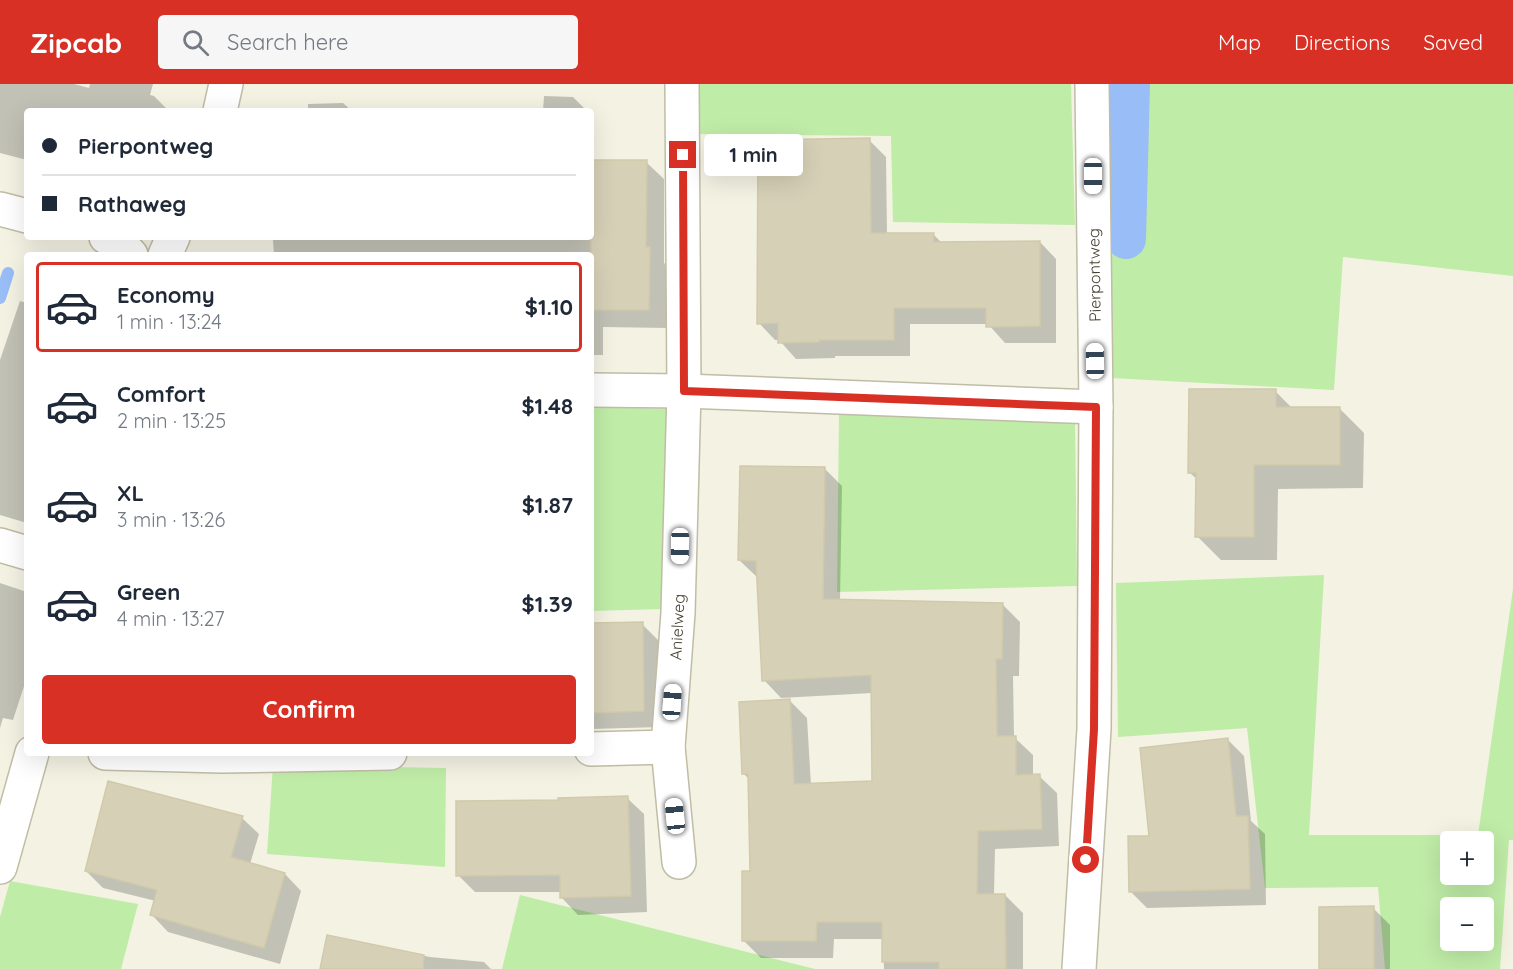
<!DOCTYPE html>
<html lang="en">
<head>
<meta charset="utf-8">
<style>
	:root { --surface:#fff; --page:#f6f6f7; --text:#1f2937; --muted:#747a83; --line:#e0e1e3; --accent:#d93025 }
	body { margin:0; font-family:Quicksand,sans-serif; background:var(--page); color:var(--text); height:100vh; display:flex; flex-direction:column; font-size:22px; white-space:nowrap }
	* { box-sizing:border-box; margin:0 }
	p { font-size:20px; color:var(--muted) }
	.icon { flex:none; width:33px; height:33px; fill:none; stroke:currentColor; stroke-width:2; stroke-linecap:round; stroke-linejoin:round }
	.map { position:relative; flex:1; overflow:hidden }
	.drawer { position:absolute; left:24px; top:168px; width:570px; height:504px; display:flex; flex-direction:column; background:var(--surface); border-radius:6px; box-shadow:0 6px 24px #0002 }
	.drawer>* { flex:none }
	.banner { position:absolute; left:24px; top:24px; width:570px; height:132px; border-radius:6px; box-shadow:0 6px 24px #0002; display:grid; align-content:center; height:132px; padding:0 18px; background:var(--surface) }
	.controls { position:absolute; left:1440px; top:747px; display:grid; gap:12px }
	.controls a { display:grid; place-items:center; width:54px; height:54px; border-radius:6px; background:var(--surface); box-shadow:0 6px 24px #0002; font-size:30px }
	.end { position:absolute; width:27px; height:27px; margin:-14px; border:8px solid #d93025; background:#fff; box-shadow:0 0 0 3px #fff }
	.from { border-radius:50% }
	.bubble { position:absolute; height:42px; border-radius:6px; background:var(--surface); box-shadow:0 6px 24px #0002; font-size:20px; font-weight:700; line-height:42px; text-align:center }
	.car { position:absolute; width:18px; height:36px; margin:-18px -9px; border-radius:8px; box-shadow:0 0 4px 2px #0007; background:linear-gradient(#fff 24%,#345 0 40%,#fff 0 76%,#345 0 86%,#fff 0) }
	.banner b { display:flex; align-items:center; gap:21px; height:57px; font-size:22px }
	.banner b+b { border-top:2px solid var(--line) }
	.banner i { width:15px; height:15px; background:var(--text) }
	ul { padding:10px 0 0; list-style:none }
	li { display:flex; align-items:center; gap:18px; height:90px; margin:0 12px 9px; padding:0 6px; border:3px solid transparent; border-radius:6px }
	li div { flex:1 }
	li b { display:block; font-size:22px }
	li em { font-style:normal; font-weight:700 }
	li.on { border-color:var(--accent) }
	li>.icon { width:54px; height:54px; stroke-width:1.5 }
	.action { display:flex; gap:12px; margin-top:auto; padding:12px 18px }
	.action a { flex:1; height:69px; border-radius:6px; background:var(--accent); color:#fff; font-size:24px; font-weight:700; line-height:69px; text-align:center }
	header { display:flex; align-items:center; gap:36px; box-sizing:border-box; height:84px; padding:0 30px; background:var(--accent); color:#fff }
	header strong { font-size:28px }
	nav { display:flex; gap:33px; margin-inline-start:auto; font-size:21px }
	.search { width:420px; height:54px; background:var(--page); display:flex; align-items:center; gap:15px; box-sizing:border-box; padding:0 21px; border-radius:6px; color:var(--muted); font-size:22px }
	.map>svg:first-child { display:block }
</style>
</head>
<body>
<header>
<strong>Zipcab</strong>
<div class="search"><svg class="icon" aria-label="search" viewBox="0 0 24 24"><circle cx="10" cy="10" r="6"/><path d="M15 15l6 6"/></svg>Search here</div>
<nav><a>Map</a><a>Directions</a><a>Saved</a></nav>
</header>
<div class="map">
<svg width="1513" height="885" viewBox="0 0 1513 885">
	<rect width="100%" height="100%" fill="#f3f2e3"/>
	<g fill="#bfeca7" fill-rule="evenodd">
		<polygon points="698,0 1071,0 1075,141 893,138 891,52 699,50"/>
		<polygon points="1130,0 1513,0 1513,192 1343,173 1334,306 1112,294 1108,152 1126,154"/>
		<polygon points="591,323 674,325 662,525 591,527"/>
		<polygon points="839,329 1075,336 1077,502 837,508"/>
		<path d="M1324,491l-15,260h169l35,-246v251h-4l-9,129h-115l-7,-82 -113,1 -18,-160 -129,9 -2,-154zM1450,758h34v32h-34zM1450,824h34v32h-34z"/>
		<polygon points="273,681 446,684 445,783 267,770"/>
		<polygon points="10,797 138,820 121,885 0,885 0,833"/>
		<polygon points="520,811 815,885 502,885"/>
	</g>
	<g fill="#0003">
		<polygon points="0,0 74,0 89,4 90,0 153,0 150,11 154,12 169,27 27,27 27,76 0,69"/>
		<polygon points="544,12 573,13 587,27 543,27"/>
		<polygon points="343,19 352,27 308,27 308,20"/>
		<polygon points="869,56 886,73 887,150 933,150 942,159 1040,158 1056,175 1056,259 1005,259 988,240 910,240 910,272 835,272 835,274 796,275 779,256 775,256 759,239"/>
		<polygon points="591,78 646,78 664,95 664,179 667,182 667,244 603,243 603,271 591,271 591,171 274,171 273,156 270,153 591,153"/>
		<polygon points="20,217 27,219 27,439 0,431 0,276"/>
		<polygon points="1275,307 1293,325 1340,325 1364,349 1363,404 1278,405 1277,476 1221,476 1197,452 1198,396 1190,389"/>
		<polygon points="824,384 842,402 840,517 1002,520 1020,538 1019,592 1013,592 1014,653 1033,671 1033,692 1039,692 1057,709 1059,762 995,765 994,811 1005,811 1023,829 1023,885 884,885 883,855 834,855 833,874 761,874 743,856 752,789 750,696 744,690 790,617 807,634 811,701 872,700 872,609 781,614 764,596 757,493 739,476"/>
		<polygon points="0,499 27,508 27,574 24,585 27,589 27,593 13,636 3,634 0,644"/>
		<polygon points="642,540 659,557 661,643 591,645 591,541"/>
		<polygon points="1227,655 1244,672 1251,737 1265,750 1266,821 1147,824 1130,807 1151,753"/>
		<polygon points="627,714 644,730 647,828 578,831 562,814 561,808 475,808 458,791"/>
		<polygon points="242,734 259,750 250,780 285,790 301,807 280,880 168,848 152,831 156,817 103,804 86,787"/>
		<polygon points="1373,824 1390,841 1390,885 1321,885"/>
		<polygon points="328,852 430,873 484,878 491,885 321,885"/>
	</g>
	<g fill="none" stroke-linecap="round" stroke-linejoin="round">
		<polyline stroke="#98bdf7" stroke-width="12" points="0,214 8,189"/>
		<polyline stroke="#98bdf7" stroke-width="40" points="1126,155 1130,0"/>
	</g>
	<g fill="#d6d0b7" stroke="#d1caaa" stroke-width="1.5">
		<polygon points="870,54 871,149 934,149 933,158 1040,157 1040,242 986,243 986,224 894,224 894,256 819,256 819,258 778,259 778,239 757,240 758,56"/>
		<polygon points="591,76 647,76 646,163 650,163 649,226 591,226"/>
		<polygon points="1189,305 1276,305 1276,323 1340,323 1340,381 1254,381 1254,453 1195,453 1196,389 1188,389"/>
		<polygon points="740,382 825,383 823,515 1003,519 1002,575 996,575 997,652 1016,652 1016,691 1040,690 1042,745 978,747 977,810 1005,810 1006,885 939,885 939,878 882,878 882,838 817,838 816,857 742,857 742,787 750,787 748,690 742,690 739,618 790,615 794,700 872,697 871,591 762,597 756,477 738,476"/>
		<polygon points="643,538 644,627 591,629 591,539"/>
		<polygon points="1228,654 1236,732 1248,732 1250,805 1129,808 1128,752 1149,752 1140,664"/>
		<polygon points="108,697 243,732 231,773 285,789 264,864 150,831 157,806 85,787"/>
		<polygon points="628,712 631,812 560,814 560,791 456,792 456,717 558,716 558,714"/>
		<polygon points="1374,822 1374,885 1319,885 1319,823"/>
		<polygon points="327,851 424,871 423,885 320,885"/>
	</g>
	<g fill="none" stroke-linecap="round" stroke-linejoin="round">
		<g stroke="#c0bca5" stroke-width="36">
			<g id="minor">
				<polyline points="220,27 226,0"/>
				<polyline points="0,125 27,132"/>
				<polyline points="106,153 117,156 131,171"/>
				<polyline points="165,171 173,153"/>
				<polyline points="591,306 684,307 1096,323"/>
				<polyline points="0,461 27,469"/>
				<polyline points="591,665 668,663"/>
				<polyline points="105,669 222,672 390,669"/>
				<polyline points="679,778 668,663 678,529 684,307 682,0"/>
				<polyline points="0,783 32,669"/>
				<polyline points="1079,885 1094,645 1096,323 1092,0"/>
			</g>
		</g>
		<use href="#minor" stroke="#fff" stroke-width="33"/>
	</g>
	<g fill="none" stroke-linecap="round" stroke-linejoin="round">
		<polyline stroke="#d93025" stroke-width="8" points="683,71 684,307 1096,323 1094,645 1086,776"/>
	</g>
	<g text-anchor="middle" stroke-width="4.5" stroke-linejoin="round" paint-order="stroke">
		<g font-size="16" fill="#464233" stroke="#fff">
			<text transform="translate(1094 191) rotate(-91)" y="6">Pierpontweg</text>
			<text transform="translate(677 543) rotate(-87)" y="6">Anielweg</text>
		</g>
	</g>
</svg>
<div class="controls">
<a>+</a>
<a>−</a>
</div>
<i class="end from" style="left:1086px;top:776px"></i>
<i class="end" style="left:683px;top:71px"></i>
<div class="bubble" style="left:704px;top:50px;width:99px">1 min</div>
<i class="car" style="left:1093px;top:92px;rotate:180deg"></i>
<i class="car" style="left:1095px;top:277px;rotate:359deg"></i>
<i class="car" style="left:680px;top:462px;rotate:181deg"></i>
<i class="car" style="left:672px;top:618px;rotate:4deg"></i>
<i class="car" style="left:675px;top:732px;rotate:354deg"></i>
<div class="banner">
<b><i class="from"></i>Pierpontweg</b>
<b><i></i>Rathaweg</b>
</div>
<section class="drawer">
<ul>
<li class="on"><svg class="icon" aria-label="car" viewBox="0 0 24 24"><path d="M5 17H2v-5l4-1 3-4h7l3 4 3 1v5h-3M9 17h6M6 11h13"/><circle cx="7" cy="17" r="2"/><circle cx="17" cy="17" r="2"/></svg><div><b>Economy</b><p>1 min · 13:24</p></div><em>$1.10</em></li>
<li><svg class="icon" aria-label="car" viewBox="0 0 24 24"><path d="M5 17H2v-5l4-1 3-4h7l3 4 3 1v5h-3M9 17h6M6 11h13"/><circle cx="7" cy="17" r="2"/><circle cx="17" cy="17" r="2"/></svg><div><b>Comfort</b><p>2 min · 13:25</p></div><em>$1.48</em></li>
<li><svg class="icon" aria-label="car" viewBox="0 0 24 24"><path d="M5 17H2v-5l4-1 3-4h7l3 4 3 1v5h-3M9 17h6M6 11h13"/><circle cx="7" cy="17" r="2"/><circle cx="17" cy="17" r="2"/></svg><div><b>XL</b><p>3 min · 13:26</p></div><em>$1.87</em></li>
<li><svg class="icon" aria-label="car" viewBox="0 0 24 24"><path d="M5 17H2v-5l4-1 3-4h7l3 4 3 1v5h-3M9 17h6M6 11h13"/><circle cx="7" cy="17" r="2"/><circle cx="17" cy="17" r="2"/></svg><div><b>Green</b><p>4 min · 13:27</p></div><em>$1.39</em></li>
</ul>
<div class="action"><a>Confirm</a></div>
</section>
</div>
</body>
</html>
